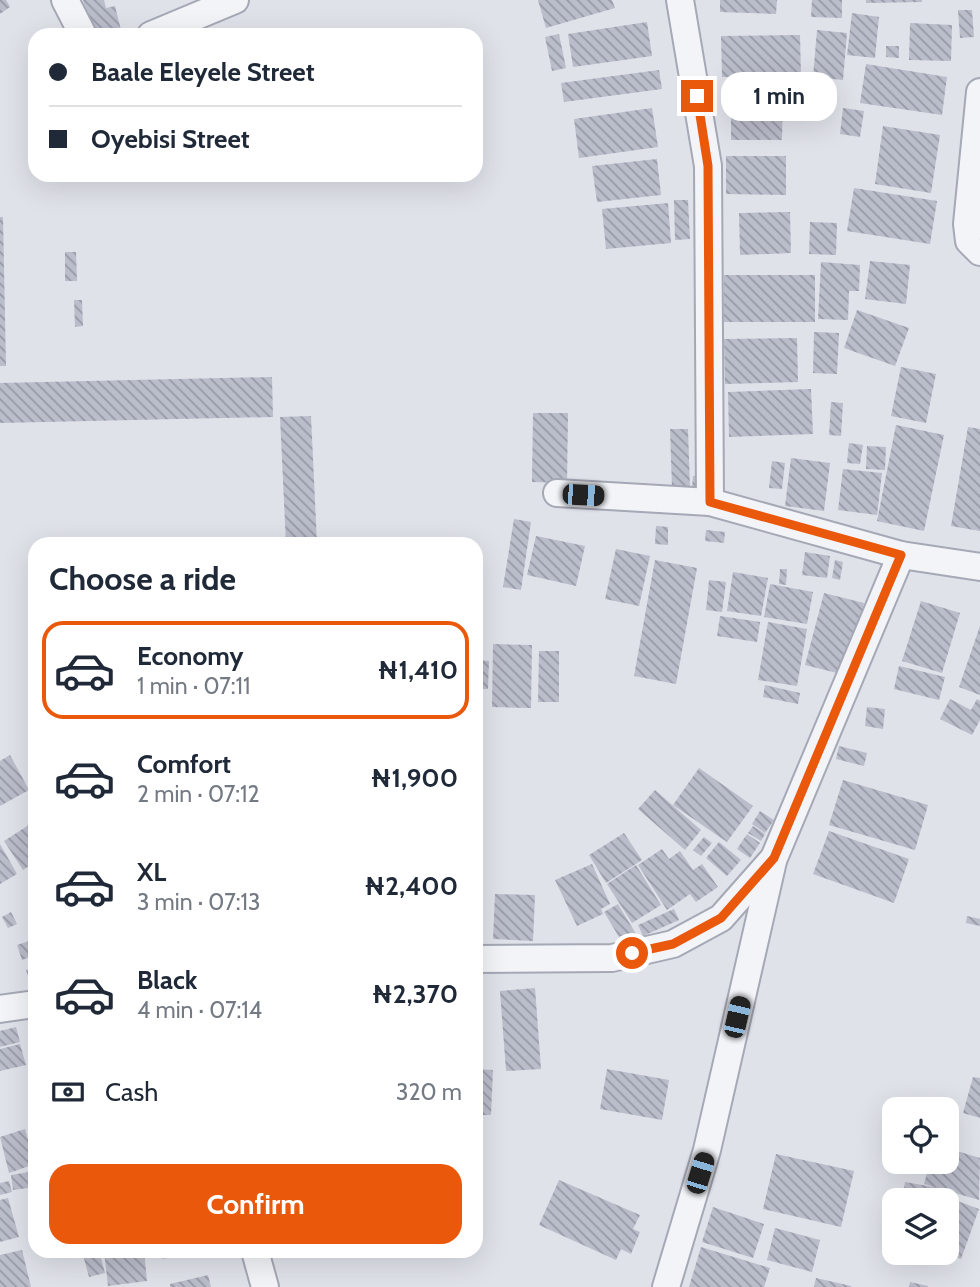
<!DOCTYPE html>
<html lang="en">
<head>
<meta charset="utf-8">
<style>
	:root { --surface:#fff; --page:#f6f6f7; --text:#1f2937; --muted:#747a83; --line:#e0e1e3; --accent:#ea580c }
	body { margin:0; font-family:Cabin,sans-serif; background:var(--page); color:var(--text); height:100vh; display:flex; flex-direction:column; font-size:26px; white-space:nowrap }
	* { box-sizing:border-box; margin:0 }
	p { font-size:23px; color:var(--muted) }
	.icon { flex:none; width:38px; height:38px; fill:none; stroke:currentColor; stroke-width:2; stroke-linecap:round; stroke-linejoin:round }
	.map { position:relative; flex:1; overflow:hidden }
	.details { position:absolute; left:28px; top:537px; width:455px; height:721px; display:flex; flex-direction:column; background:var(--surface); border-radius:21px; box-shadow:0 7px 28px #0002 }
	.details>* { flex:none }
	.guide { position:absolute; left:28px; top:28px; width:455px; height:154px; border-radius:21px; box-shadow:0 7px 28px #0002; display:grid; align-content:center; height:154px; padding:0 21px; background:var(--surface) }
	.controls { position:absolute; left:882px; top:1097px; display:grid; gap:14px }
	.controls a { display:grid; place-items:center; width:77px; height:77px; border-radius:14px; background:var(--surface); box-shadow:0 7px 28px #0002; font-size:35px }
	.end { position:absolute; width:32px; height:32px; margin:-16px; border:9px solid #ea580c; background:#fff; box-shadow:0 0 0 4px #fff }
	.from { border-radius:50% }
	.bubble { position:absolute; height:49px; border-radius:21px; background:var(--surface); box-shadow:0 7px 28px #0002; font-size:23px; font-weight:700; line-height:49px; text-align:center }
	.car { position:absolute; width:21px; height:42px; margin:-21px -10px; border-radius:9px; box-shadow:0 0 5px 2px #0007; background:linear-gradient(#222 24%,#8ab4d8 0 40%,#222 0 76%,#8ab4d8 0 86%,#222 0) }
	.guide b { display:flex; align-items:center; gap:24px; height:66px; font-size:26px }
	.guide b+b { border-top:2px solid var(--line) }
	.guide i { width:18px; height:18px; background:var(--text) }
	ul { padding:0; list-style:none }
	li { display:flex; align-items:center; gap:21px; height:98px; margin:0 14px 10px; padding:0 7px; border:4px solid transparent; border-radius:21px }
	li div { flex:1 }
	li b { display:block; font-size:26px }
	li em { font-style:normal; font-weight:700 }
	li.current { border-color:var(--accent) }
	li>.icon { width:63px; height:63px; stroke-width:1.5 }
	h2 { padding:0 21px; font-size:32px; line-height:84px }
	.pay { display:flex; align-items:center; gap:18px; height:77px; padding:0 21px; font-size:26px }
	.pay p { margin-inline-start:auto }
	.cta { display:flex; gap:14px; margin-top:auto; padding:14px 21px }
	.cta a { flex:1; height:80px; border-radius:21px; background:var(--accent); color:#fff; font-size:28px; font-weight:700; line-height:80px; text-align:center }
	.map>svg:first-child { display:block }
</style>
</head>
<body>
<div class="map">
<svg width="980" height="1287" viewBox="0 0 980 1287">
	<defs>
		<pattern id="building-back-hatch" width="6" height="6" patternUnits="userSpaceOnUse" patternTransform="scale(1.75)"><rect width="6" height="6" fill="#babdca"/><path d="M-1 5l2 2M0 0l6 6M5-1l2 2" fill="none" stroke="#979aa6"/></pattern>
	</defs>
	<rect width="100%" height="100%" fill="#e0e2ea"/>
	<g fill="url(#building-back-hatch)">
		<polygon points="0,0 6,0 10,7 0,14"/>
		<polygon points="83,0 104,0 106,8 115,6 121,30 92,35"/>
		<polygon points="538,0 612,0 615,8 546,28"/>
		<polygon points="720,0 777,0 776,14 720,12"/>
		<polygon points="812,0 842,0 842,18 811,17"/>
		<polygon points="866,0 922,0 922,2 866,3"/>
		<polygon points="958,10 972,10 974,37 960,38"/>
		<polygon points="852,13 879,17 875,58 847,55"/>
		<polygon points="647,22 652,56 573,67 568,34"/>
		<polygon points="910,23 952,25 951,61 909,60"/>
		<polygon points="817,30 847,33 843,80 813,77"/>
		<polygon points="559,34 566,68 552,71 545,37"/>
		<polygon points="800,35 801,76 722,77 721,36"/>
		<polygon points="886,46 899,46 899,58 886,57"/>
		<polygon points="866,64 947,77 942,115 860,103"/>
		<polygon points="659,70 662,89 564,102 561,83"/>
		<polygon points="731,94 783,94 782,140 731,140"/>
		<polygon points="652,108 658,147 579,158 574,119"/>
		<polygon points="843,108 864,111 860,137 840,134"/>
		<polygon points="883,126 940,135 931,193 875,184"/>
		<polygon points="726,156 786,156 786,195 726,194"/>
		<polygon points="657,159 661,195 597,202 592,166"/>
		<polygon points="854,188 937,201 930,244 847,231"/>
		<polygon points="674,200 688,200 690,239 675,240"/>
		<polygon points="668,203 671,243 606,249 602,209"/>
		<polygon points="790,212 791,253 740,255 739,213"/>
		<polygon points="0,217 3,217 6,366 0,366"/>
		<polygon points="810,222 837,223 836,255 809,254"/>
		<polygon points="65,252 76,252 77,281 65,281"/>
		<polygon points="870,261 910,265 906,304 865,299"/>
		<polygon points="821,262 860,265 859,291 849,291 848,320 818,319"/>
		<rect x="724" y="275" width="91" height="47"/>
		<polygon points="74,300 82,300 83,326 75,327"/>
		<polygon points="857,310 909,328 895,366 844,348"/>
		<polygon points="814,332 839,333 837,374 813,373"/>
		<polygon points="797,338 798,382 725,384 724,339"/>
		<polygon points="901,367 936,374 926,423 891,416"/>
		<polygon points="272,377 273,417 0,423 0,383"/>
		<polygon points="811,389 813,434 729,437 728,392"/>
		<polygon points="831,402 843,403 841,436 829,435"/>
		<polygon points="533,413 568,413 567,483 532,482"/>
		<polygon points="311,416 317,544 286,544 280,417"/>
		<polygon points="896,425 944,435 924,531 877,521"/>
		<polygon points="968,427 980,429 980,531 951,526"/>
		<polygon points="670,429 688,429 690,488 672,488"/>
		<polygon points="849,443 863,445 860,464 847,463"/>
		<polygon points="867,446 886,447 885,470 866,469"/>
		<polygon points="791,458 830,463 824,511 785,506"/>
		<polygon points="772,461 785,463 782,489 769,488"/>
		<polygon points="843,469 882,473 877,515 838,510"/>
		<polygon points="693,476 698,476 698,488 692,488"/>
		<polygon points="514,519 531,522 521,590 503,587"/>
		<polygon points="656,526 668,527 668,545 655,544"/>
		<polygon points="706,530 725,532 724,543 705,541"/>
		<polygon points="536,536 585,546 576,586 527,575"/>
		<polygon points="616,549 650,556 639,606 605,599"/>
		<polygon points="805,552 830,556 827,578 802,575"/>
		<polygon points="655,560 697,568 676,684 634,676"/>
		<polygon points="835,560 843,562 840,580 832,578"/>
		<polygon points="780,569 787,569 786,585 779,584"/>
		<polygon points="733,572 768,578 761,616 727,611"/>
		<polygon points="709,580 726,582 722,612 706,610"/>
		<polygon points="770,584 813,592 807,624 764,617"/>
		<polygon points="824,593 864,603 845,675 805,665"/>
		<polygon points="921,601 960,613 942,673 902,661"/>
		<polygon points="720,616 760,622 757,642 717,636"/>
		<polygon points="768,622 807,629 797,686 758,680"/>
		<polygon points="980,626 980,695 959,687"/>
		<polygon points="493,644 532,645 531,708 492,707"/>
		<polygon points="539,651 559,651 559,702 538,702"/>
		<polygon points="481,660 489,661 488,689 480,689"/>
		<polygon points="899,666 945,677 939,700 894,689"/>
		<polygon points="765,685 800,693 798,704 763,697"/>
		<polygon points="950,699 971,710 977,699 980,701 980,720 972,735 940,719"/>
		<polygon points="867,707 885,709 883,729 865,726"/>
		<polygon points="839,746 867,753 864,766 836,759"/>
		<polygon points="10,755 29,790 0,806 0,761"/>
		<polygon points="699,768 753,806 727,842 673,805"/>
		<polygon points="843,780 928,805 915,850 829,825"/>
		<polygon points="655,790 701,830 685,850 638,809"/>
		<polygon points="760,811 774,820 765,833 752,824"/>
		<polygon points="35,821 35,862 23,870 4,841"/>
		<polygon points="753,826 765,834 761,841 748,833"/>
		<polygon points="829,831 909,859 894,903 813,874"/>
		<polygon points="624,833 642,860 606,883 589,855"/>
		<polygon points="747,834 760,843 750,858 737,849"/>
		<polygon points="704,837 712,843 701,856 693,850"/>
		<polygon points="719,842 741,860 727,876 706,858"/>
		<polygon points="0,844 17,874 0,884"/>
		<polygon points="662,849 669,859 680,851 693,870 702,864 718,887 696,902 690,894 667,910 638,865"/>
		<polygon points="592,864 610,904 601,909 603,914 577,926 555,880"/>
		<polygon points="636,865 661,905 632,923 607,884"/>
		<polygon points="495,894 535,895 533,941 493,939"/>
		<polygon points="618,904 636,934 622,942 604,912"/>
		<polygon points="674,909 679,920 643,936 638,925"/>
		<polygon points="11,912 17,924 8,928 2,917"/>
		<polygon points="967,916 980,919 980,926 966,923"/>
		<polygon points="35,939 35,955 22,960 17,945"/>
		<polygon points="35,967 35,984 31,985 26,970"/>
		<polygon points="535,988 541,1069 506,1071 500,991"/>
		<polygon points="16,1027 20,1042 0,1047 0,1031"/>
		<polygon points="20,1044 26,1065 0,1071 0,1049"/>
		<polygon points="476,1069 493,1070 491,1115 476,1115"/>
		<polygon points="607,1069 669,1080 662,1120 600,1109"/>
		<polygon points="973,1077 980,1078 980,1118 963,1113"/>
		<polygon points="25,1129 35,1164 9,1173 0,1137"/>
		<polygon points="947,1148 980,1158 979,1200 924,1184 930,1162 947,1162"/>
		<polygon points="776,1154 854,1171 841,1227 763,1209"/>
		<polygon points="35,1171 35,1187 13,1190 11,1175"/>
		<polygon points="559,1180 640,1215 633,1229 640,1232 631,1254 621,1249 616,1260 539,1225"/>
		<polygon points="9,1181 12,1192 0,1195 0,1183"/>
		<polygon points="905,1182 939,1188 937,1200 902,1200"/>
		<polygon points="944,1196 979,1209 961,1259 947,1254 947,1200 942,1200"/>
		<polygon points="8,1198 19,1237 0,1242 0,1200"/>
		<polygon points="713,1207 764,1224 753,1258 702,1242"/>
		<polygon points="775,1228 820,1240 812,1272 767,1260"/>
		<polygon points="701,1247 770,1268 764,1287 689,1287"/>
		<polygon points="22,1250 31,1287 0,1287 0,1255"/>
		<polygon points="82,1251 99,1251 105,1273 89,1277"/>
		<polygon points="104,1251 144,1251 147,1281 108,1286"/>
		<polygon points="171,1251 172,1257 162,1259 161,1254"/>
		<polygon points="208,1275 211,1287 170,1287 170,1284"/>
		<polygon points="816,1278 851,1286 851,1287 814,1287"/>
		<polygon points="910,1282 928,1286 928,1287 909,1287"/>
	</g>
	<g fill="none" stroke-linecap="round" stroke-linejoin="round">
		<g stroke="#a5a8b5" stroke-width="30">
			<g id="minor">
				<polyline points="65,0 83,35"/>
				<polyline points="680,0 708,166 710,502"/>
				<polyline points="151,35 235,0"/>
				<polyline points="980,92 967,224 969,241 980,252"/>
				<polyline points="557,493 710,502 901,555 980,567"/>
				<polyline points="476,959 612,958 673,944 721,918 774,858 901,555"/>
				<polyline points="0,1009 35,1004"/>
				<polyline points="255,1251 265,1287"/>
				<polyline points="666,1287 707,1150 773,861"/>
			</g>
		</g>
		<use href="#minor" stroke="#f3f4f8" stroke-width="26"/>
	</g>
	<g fill="none" stroke-linecap="round" stroke-linejoin="round">
		<polyline stroke="#ea580c" stroke-width="9" points="632,953 673,944 721,918 774,858 901,555 710,502 708,166 697,96"/>
	</g>
</svg>
<div class="controls">
<a><svg class="icon" aria-label="locate" viewBox="0 0 24 24"><circle cx="12" cy="12" r="6"/><path d="M12 2v4M12 18v4M2 12h4M18 12h4"/></svg></a>
<a><svg class="icon" aria-label="layers" viewBox="0 0 24 24"><path d="M12 4l9 5-9 5-9-5zM3 14l9 5 9-5"/></svg></a>
</div>
<i class="end from" style="left:632px;top:953px"></i>
<i class="end" style="left:697px;top:96px"></i>
<div class="bubble" style="left:721px;top:72px;width:116px">1 min</div>
<i class="car" style="left:583px;top:495px;rotate:93deg"></i>
<i class="car" style="left:737px;top:1017px;rotate:13deg"></i>
<i class="car" style="left:700px;top:1173px;rotate:17deg"></i>
<div class="guide">
<b><i class="from"></i>Baale Eleyele Street</b>
<b><i></i>Oyebisi Street</b>
</div>
<section class="details">
<h2>Choose a ride</h2>
<ul>
<li class="current"><svg class="icon" aria-label="car" viewBox="0 0 24 24"><path d="M5 17H2v-5l4-1 3-4h7l3 4 3 1v5h-3M9 17h6M6 11h13"/><circle cx="7" cy="17" r="2"/><circle cx="17" cy="17" r="2"/></svg><div><b>Economy</b><p>1 min · 07:11</p></div><em>₦1,410</em></li>
<li><svg class="icon" aria-label="car" viewBox="0 0 24 24"><path d="M5 17H2v-5l4-1 3-4h7l3 4 3 1v5h-3M9 17h6M6 11h13"/><circle cx="7" cy="17" r="2"/><circle cx="17" cy="17" r="2"/></svg><div><b>Comfort</b><p>2 min · 07:12</p></div><em>₦1,900</em></li>
<li><svg class="icon" aria-label="car" viewBox="0 0 24 24"><path d="M5 17H2v-5l4-1 3-4h7l3 4 3 1v5h-3M9 17h6M6 11h13"/><circle cx="7" cy="17" r="2"/><circle cx="17" cy="17" r="2"/></svg><div><b>XL</b><p>3 min · 07:13</p></div><em>₦2,400</em></li>
<li><svg class="icon" aria-label="car" viewBox="0 0 24 24"><path d="M5 17H2v-5l4-1 3-4h7l3 4 3 1v5h-3M9 17h6M6 11h13"/><circle cx="7" cy="17" r="2"/><circle cx="17" cy="17" r="2"/></svg><div><b>Black</b><p>4 min · 07:14</p></div><em>₦2,370</em></li>
</ul>
<div class="pay"><svg class="icon" aria-label="cash" viewBox="0 0 24 24"><path d="M3 7h18v10H3z"/><circle cx="12" cy="12" r="2"/></svg>Cash<p>320 m</p></div>
<div class="cta"><a>Confirm</a></div>
</section>
</div>
</body>
</html>
